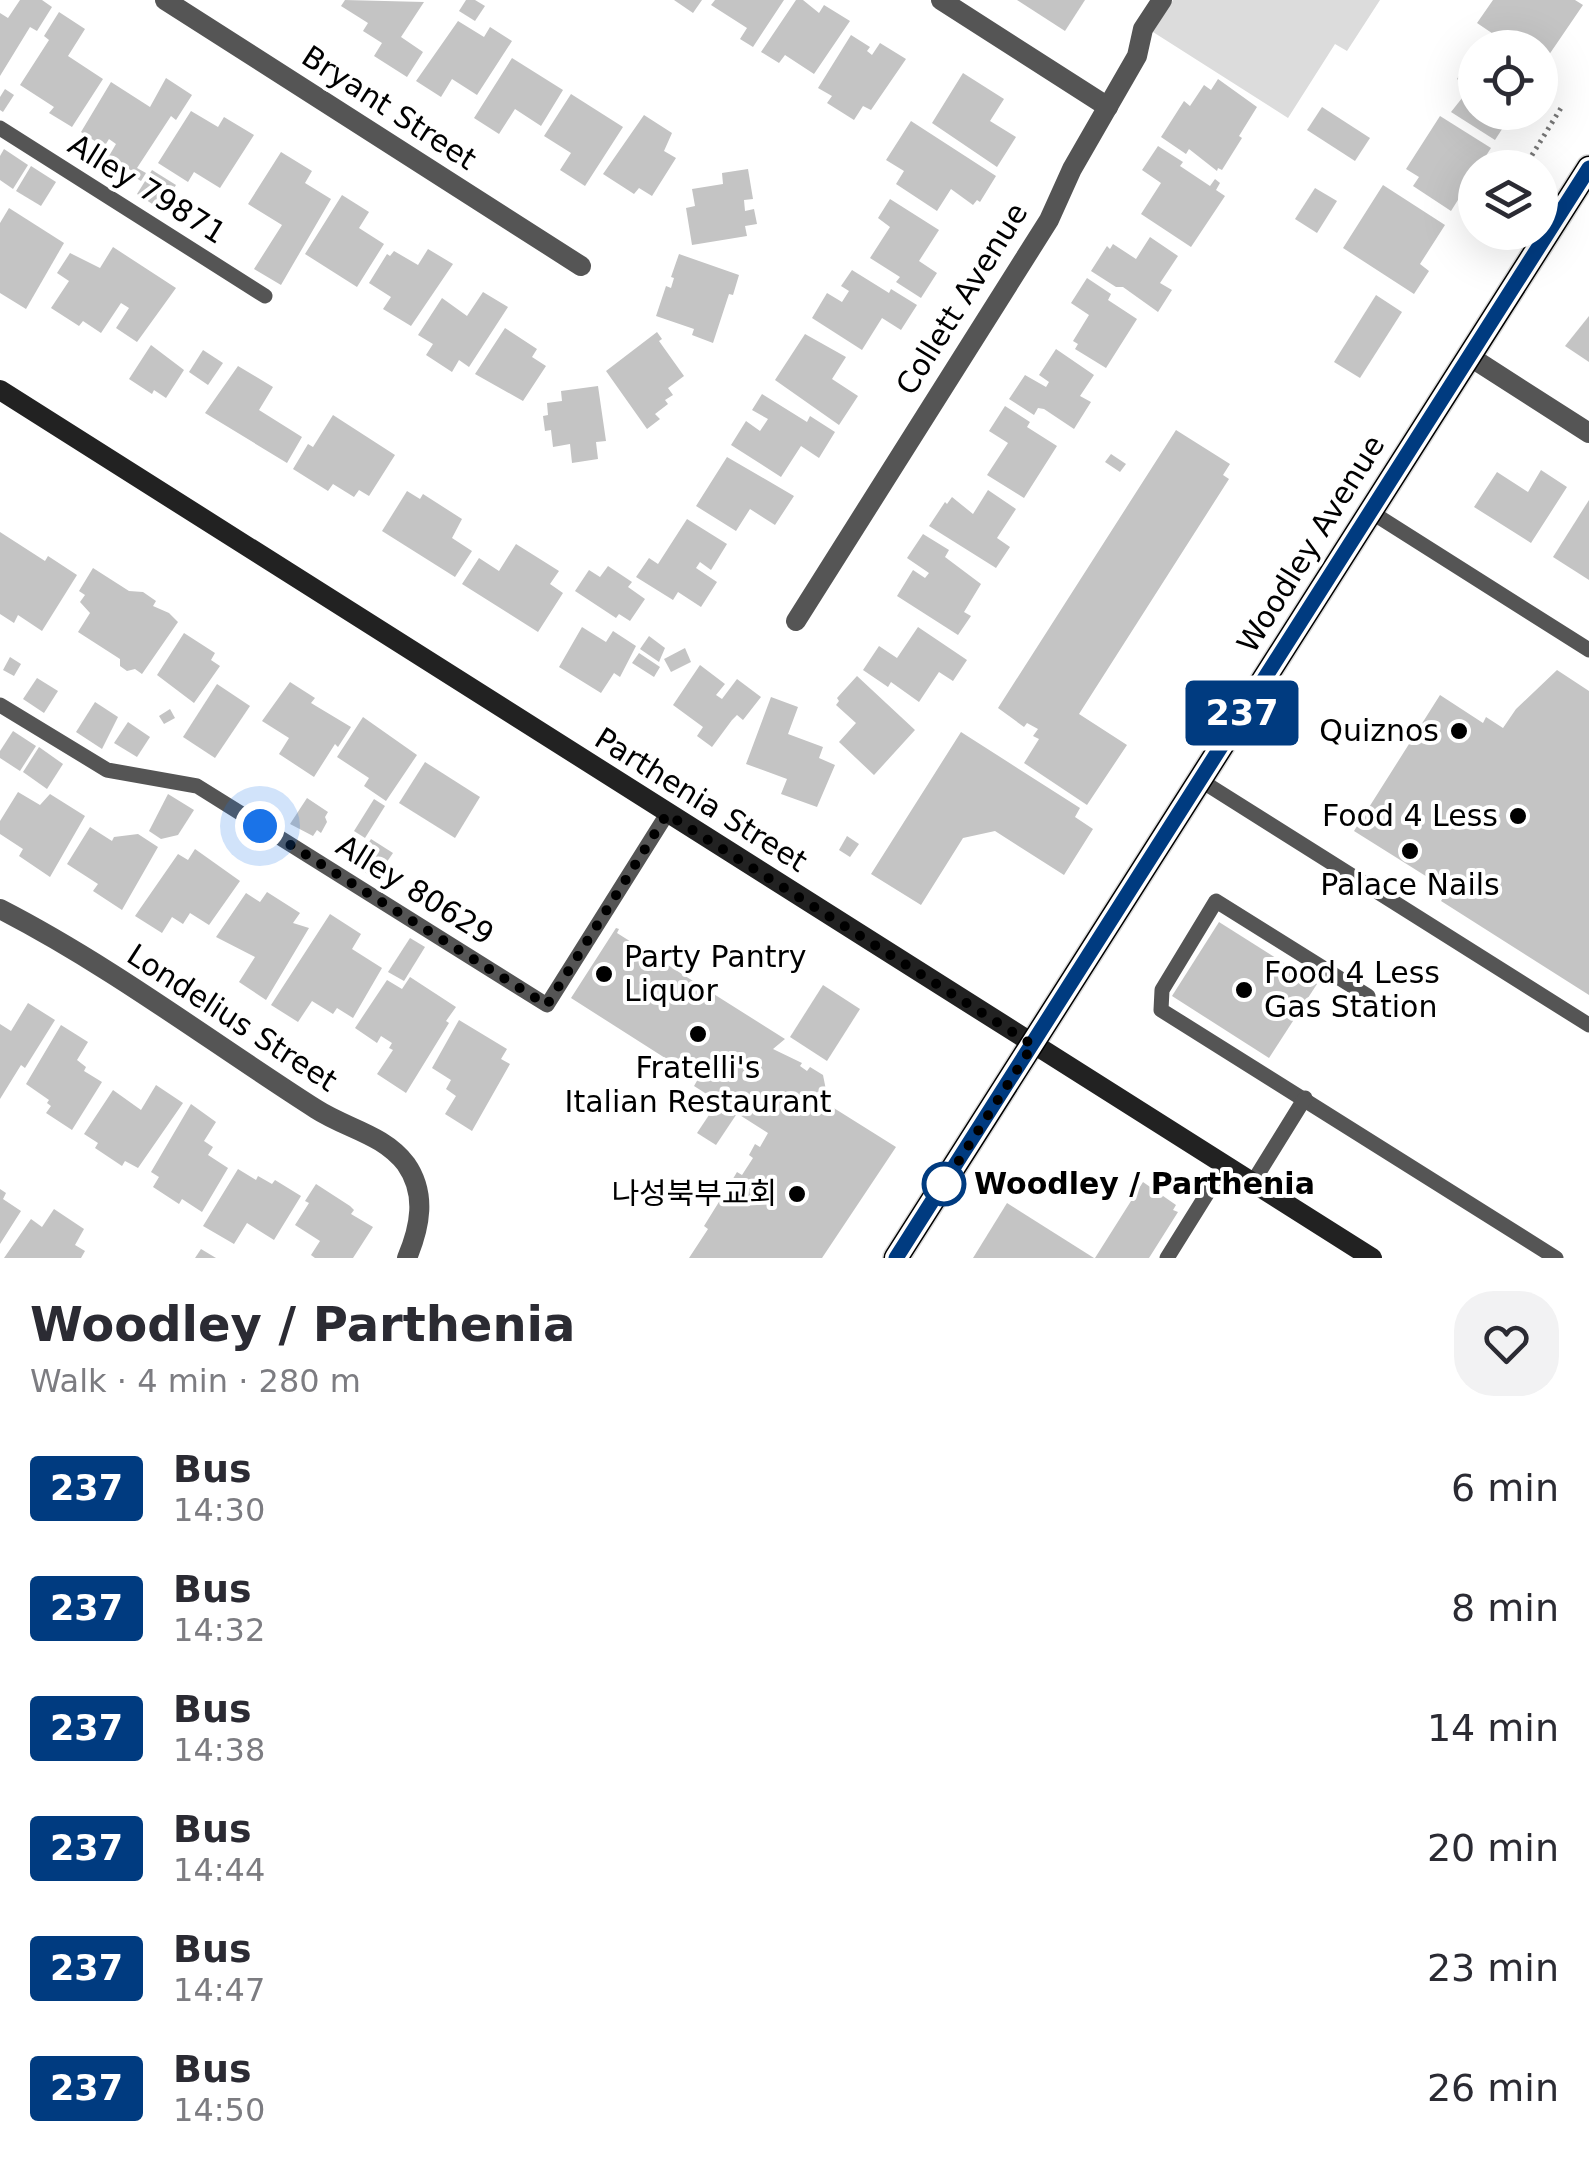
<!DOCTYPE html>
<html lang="en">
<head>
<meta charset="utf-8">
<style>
	:root { --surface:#fff; --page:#f2f2f3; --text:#2b2b33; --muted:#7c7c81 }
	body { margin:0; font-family:"DejaVu Sans","Noto Sans KR",sans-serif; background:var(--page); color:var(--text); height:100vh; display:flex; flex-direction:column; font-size:38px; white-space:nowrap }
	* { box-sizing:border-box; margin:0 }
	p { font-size:32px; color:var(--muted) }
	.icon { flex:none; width:55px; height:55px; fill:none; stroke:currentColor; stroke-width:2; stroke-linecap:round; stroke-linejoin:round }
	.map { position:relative; height:1258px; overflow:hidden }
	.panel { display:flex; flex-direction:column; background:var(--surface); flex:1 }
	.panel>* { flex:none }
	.badge { padding:0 20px; border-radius:8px; font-size:35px; line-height:65px }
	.fabs { position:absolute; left:1458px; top:30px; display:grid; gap:20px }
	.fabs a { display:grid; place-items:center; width:100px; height:100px; border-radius:50%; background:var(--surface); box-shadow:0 10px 40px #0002; font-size:50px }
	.you { position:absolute; width:50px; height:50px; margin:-25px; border:8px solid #fff; border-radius:50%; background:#1a73e8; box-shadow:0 0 0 15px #1a73e833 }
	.map>.badge { position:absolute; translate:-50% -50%; box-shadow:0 0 0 5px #fff }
	.round { display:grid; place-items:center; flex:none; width:105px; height:105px; border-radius:40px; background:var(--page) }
	.head { display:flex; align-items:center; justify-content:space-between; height:170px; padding:0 30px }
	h1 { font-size:48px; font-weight:600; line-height:75px }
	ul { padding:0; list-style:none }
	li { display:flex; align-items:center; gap:30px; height:120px; padding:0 30px }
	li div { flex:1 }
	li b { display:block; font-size:38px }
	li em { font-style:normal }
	li .badge { min-width:110px; font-weight:700; text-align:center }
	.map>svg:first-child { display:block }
</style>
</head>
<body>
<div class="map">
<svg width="1589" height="1258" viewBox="0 0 1589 1258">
	<rect width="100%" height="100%" fill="#fff"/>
	<!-- green -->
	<path fill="#dcdcdc" d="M1173,0H1380L1347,51L1335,44L1288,118L1153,32Z"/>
	<!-- building -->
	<g fill="#c4c4c4">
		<path d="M20,0H42L52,7L37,31L30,27L0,76V13L8,18Z"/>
		<path d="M345,0L424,2L401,37L423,52L407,77L374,56L382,43L363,31L368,23L341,6Z"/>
		<path d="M466,0H475L485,6L475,21L459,11Z"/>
		<path d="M674,0H702L693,13Z"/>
		<path d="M715,0H784L753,47L740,39L747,28L711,5Z"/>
		<path d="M796,0H803L819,13L824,5L850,21L814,74L785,55L779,63L761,52Z"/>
		<path d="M1017,0H1085L1065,31Z"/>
		<path d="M1493,0H1575L1583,5L1540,68V48H1514L1477,23Z"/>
		<path d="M59,12L85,29L68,56L103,79L72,127L49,113L54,107L20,85L49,40L44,36Z"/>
		<path d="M458,21L484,37L490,27L512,41L477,95L452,79L441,97L416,81Z"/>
		<path d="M851,35L870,47L867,51L872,55L880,43L906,59L871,110L863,106L854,120L827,103L832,96L818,88Z"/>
		<path d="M512,58L563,90L541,126L515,109L499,134L474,118Z"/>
		<path d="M1468,61L1475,66V112H1513L1495,140L1451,112L1470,88L1457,79Z"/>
		<path d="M963,73L1004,99L990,121L1016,137L997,167L932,123Z"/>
		<path d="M166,78L192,95L176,120L171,116L137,168L146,173L141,181L133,176L135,173L109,156L116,144L109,139L104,147L81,132L111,82L150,107Z"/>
		<path d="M1218,79L1257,107L1239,136L1242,138L1222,170L1218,168L1217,171L1189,149L1186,154L1161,137L1184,101L1190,106L1204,85L1211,90Z"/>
		<path d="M5,89L14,95L3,112L0,110V97Z"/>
		<path d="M571,94L623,127L585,186L560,170L571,153L544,136Z"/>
		<path d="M1322,107L1370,138L1355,161L1307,130Z"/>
		<path d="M191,111L218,127L224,117L254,135L220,188L194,172L188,182L158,163Z"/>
		<path d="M644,115L672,133L664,151L676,158L652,196L639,188L634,194L603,174Z"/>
		<path d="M1440,116L1491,148L1478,168H1475V173L1451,211L1413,186L1419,177L1406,169Z"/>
		<path d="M911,121L996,176L980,202L977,200L973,205L951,189L937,211L896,184L904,171L886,160Z"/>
		<path d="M1158,146L1183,162L1180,166L1210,186L1215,179L1220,183L1216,190L1225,196L1191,247L1141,214L1161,183L1142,170Z"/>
		<path d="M4,149L28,165L13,189L0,180V156Z"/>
		<path d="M281,152L312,171L305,183L331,199L281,285L254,269L282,225L248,204Z"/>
		<path d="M31,166L56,182L41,206L16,191Z"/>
		<path d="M748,169L753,199L744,200L745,211L754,209L757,224L745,226L747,236L692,245L686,208L695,206L692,189L723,184L722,173Z"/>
		<path d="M152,170L176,185L160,209L137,194Z"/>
		<path d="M1383,185L1445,225L1420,264L1429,271L1414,294L1343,248Z"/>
		<path d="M1315,188L1337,201L1317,233L1295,219Z"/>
		<path d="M342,195L369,212L359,228L384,244L357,287L305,254Z"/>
		<path d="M890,199L939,230L919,261L937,273L921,298L896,282L900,277L870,258L890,227L878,218Z"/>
		<path d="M9,208L64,243L26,309L0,293V223Z"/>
		<path d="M1150,237L1178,256L1160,283L1172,290L1158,312L1123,287H1116L1091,271L1107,246L1110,249L1113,244L1136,259Z"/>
		<path d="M113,247L176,288L137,342L116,328L129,308L121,303L101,333L83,321L79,326L51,308L69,281L57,273L70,253L100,268Z"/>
		<path d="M428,249L453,264L411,326L383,309L391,297L369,283L387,254L390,256L394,251L418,265Z"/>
		<path d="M679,254L739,275L733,295L729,294L713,343L692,335L694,329L656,316L666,286L671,288L674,278L671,277Z"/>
		<path d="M852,270L889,293L891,289L917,305L901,330L882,318L862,350L812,318L827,293L842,302L849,291L841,286Z"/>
		<path d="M1087,278L1111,294L1108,300L1137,319L1106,368L1075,349L1078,344L1073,341L1089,315L1071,303Z"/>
		<path d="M483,292L508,307L469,367L459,360L452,372L426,355L433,344L418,335L442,298L467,316Z"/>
		<path d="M1376,295L1402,312L1360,378L1334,362Z"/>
		<path d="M1589,316V362L1565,346Z"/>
		<path d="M505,328L537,349L532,357L546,366L523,401L475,374Z"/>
		<path d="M657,332L662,339L659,341L684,376L668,388L673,395L665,400L668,404L655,414L660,419L647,429L606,371Z"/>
		<path d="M805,334L846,357L832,379L858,396L839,425L775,380Z"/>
		<path d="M151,345L184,370L166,398L154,390L152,394L129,379Z"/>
		<path d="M1056,349L1094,375L1080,396L1091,402L1074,429L1044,409L1038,408L1034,415L1009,399L1025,375L1046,387L1049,382L1039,375Z"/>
		<path d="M203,350L223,363L208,385L189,372Z"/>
		<path d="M238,366L273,387L259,410L302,437L287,463L205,413Z"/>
		<path d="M598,386L606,441L596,442L598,459L572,463L570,444L553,447L551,430L545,431L543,416L548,415L547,403L562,401L561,391Z"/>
		<path d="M762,394L807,422L810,416L835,432L819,458L801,446L781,477L731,445L746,421L760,431L768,419L752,410Z"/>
		<path d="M1005,406L1030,422L1027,427L1057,446L1024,498L987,475L1008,443L989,431Z"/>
		<path d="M333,415L395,455L369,496L359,490L354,497L333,484L328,491L293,469L308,444L313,447Z"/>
		<path d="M1176,430L1230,464L1223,475L1229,479L1079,714L1127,745L1087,805L1024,763L1039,739L1033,736L1038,729L1027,723L1024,727L998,708Z"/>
		<path d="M1111,454L1126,464L1120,472L1105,462Z"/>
		<path d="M727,457L794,496L775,525L750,509L736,531L696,506Z"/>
		<path d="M1541,470L1567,487L1531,543L1474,507L1497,472L1528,492Z"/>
		<path d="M988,490L1016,509L997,538L1010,547L996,568L929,526L945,502L947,504L952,497L973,514Z"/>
		<path d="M407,491L420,499L423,494L462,519L452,538L472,551L455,577L382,531Z"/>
		<path d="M1589,500V580L1553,557Z"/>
		<path d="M687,519L727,544L711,570L700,562L696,568L717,582L701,607L678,592L673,600L636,577L649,558L658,564Z"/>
		<path d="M0,532L45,561L48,556L77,575L42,631L18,615L14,623L0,614Z"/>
		<path d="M923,534L949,550L945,557L981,584L964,612L971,616L958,635L897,596L913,570L925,578L929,573L907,558Z"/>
		<path d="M516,544L559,571L550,584L563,593L538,632L462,584L479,558L499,571Z"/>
		<path d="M608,566L632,582L628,587L645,599L630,621L619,614L616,618L575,591L589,570L600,577Z"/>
		<path d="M93,568L129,591L143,592L156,601L153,606L169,613L178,622L142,674L135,669L127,671L120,666V659L78,632L90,613L80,602L85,595L79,591Z"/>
		<path d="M582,627L606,642L613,631L636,646L620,677L614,673L601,693L559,667Z"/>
		<path d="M918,627L967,660L953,681L939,672L919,702L891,682L888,687L863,670L879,646L897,658Z"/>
		<path d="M184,633L215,653L211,660L220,666L194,703L157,675Z"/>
		<path d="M649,636L665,648L659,662L640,649Z"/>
		<path d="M685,648L691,662L671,672L664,659Z"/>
		<path d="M639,653L660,667L654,677L632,663Z"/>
		<path d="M10,657L21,664L14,676L3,670Z"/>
		<path d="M700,665L725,684L716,695L722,699L737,679L761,697L743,720L737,715L732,720L712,747L697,736L703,727L673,705Z"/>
		<path d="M1557,670L1589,691V995L1441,901L1448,890L1354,831L1440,695L1483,723L1486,717L1503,728L1516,709Z"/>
		<path d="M857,676L915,730L874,775L839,742L856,723L836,705L839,701L837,698Z"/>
		<path d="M37,678L58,691L44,713L23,699Z"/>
		<path d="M290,682L315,698L311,703L351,727L338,747L335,744L314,777L279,754L289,738L262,721Z"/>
		<path d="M217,684L250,706L215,758L183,737Z"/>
		<path d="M771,697L798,707L788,734L823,747L819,758L835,765L817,807L781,794L787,779L746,764Z"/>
		<path d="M95,702L118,717L102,749L76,732Z"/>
		<path d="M170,709L175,718L164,724L159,716Z"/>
		<path d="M363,717L417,755L386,801L364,786L369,778L337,757Z"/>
		<path d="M128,722L150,737L137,757L114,743Z"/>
		<path d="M13,731L36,746L20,771L0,758V751Z"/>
		<path d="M961,732L1080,808L1075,817L1093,829L1064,875L995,831L963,838L921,905L871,874Z"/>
		<path d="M39,747L63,764L47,789L23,772Z"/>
		<path d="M425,762L480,797L455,838L399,803Z"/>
		<path d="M18,792L40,805L50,794L85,816L50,877L19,856L23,849L0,834V821Z"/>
		<path d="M168,794L194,810L178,835L161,839L149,831Z"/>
		<path d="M307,798L328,812L325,817L327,822L321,833L317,830L313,836L290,824Z"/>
		<path d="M374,799L385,806L365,838L354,831Z"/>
		<path d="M90,827L112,841L114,837L138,834L158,847L122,910L93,891L98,884L67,864Z"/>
		<path d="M847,836L859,844L850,857L839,850Z"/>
		<path d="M371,839L393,853L375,879L354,865Z"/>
		<path d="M195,849L240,881L209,925L190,913L183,924L172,917L162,933L135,916L178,854L188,860Z"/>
		<path d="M267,892L300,913L293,923L309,928L266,1000L239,982L255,957L216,937L246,893L260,902Z"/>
		<path d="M330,914L361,934L352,949L382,968L353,1018L337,1008L333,1014L312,1001L298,1022L271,1005Z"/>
		<path d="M1219,922L1317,984L1269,1058L1172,996Z"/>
		<path d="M616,928L619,929L617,933L785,1039L773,1049L802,1063L800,1066L807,1071L810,1067L823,1075L829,1105L896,1147L822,1258H689L708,1229L704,1226L722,1197L727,1199L736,1185L731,1182L737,1172L742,1175L753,1158L749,1155L755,1144L760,1147L768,1133L694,1086L698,1079L571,998Z"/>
		<path d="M410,938L425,947L404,981L388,972Z"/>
		<path d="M410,977L456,1007L446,1021L449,1023L406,1093L377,1074L393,1050L389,1048L392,1043L381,1036L377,1043L355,1028L387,980L402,989Z"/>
		<path d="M823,985L860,1009L827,1061L790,1037Z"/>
		<path d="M28,1003L55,1020L25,1068L21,1065L0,1099V1024L11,1031Z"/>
		<path d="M459,1020L507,1049L501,1059L510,1064L472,1131L445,1114L456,1096L446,1089L451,1080L432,1068Z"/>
		<path d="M61,1025L88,1042L77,1060L86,1067L84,1071L102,1082L72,1130L46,1113L51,1106L47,1103L49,1100L26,1084Z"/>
		<path d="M156,1085L183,1103L138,1168L125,1161L122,1166L95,1148L98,1143L84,1134L113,1090L141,1110Z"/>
		<path d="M717,1103L736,1115L716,1145L697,1133Z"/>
		<path d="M191,1104L216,1122L204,1141L213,1147L208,1155L228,1168L202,1212L182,1199L179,1204L153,1187L159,1177L151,1172Z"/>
		<path d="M238,1169L256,1180L258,1176L272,1184L275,1180L301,1196L274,1240L247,1223L234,1244L203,1226Z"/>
		<path d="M1143,1182L1176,1205L1173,1210L1178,1212L1149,1258H1095Z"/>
		<path d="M316,1184L350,1206L354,1210L351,1214L373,1227L353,1258H315L311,1255L320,1241L295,1225L309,1203L305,1201Z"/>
		<path d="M0,1189L6,1193L3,1199L21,1211L0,1244Z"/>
		<path d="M1007,1203L1094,1258H973Z"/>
		<path d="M54,1209L84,1229L75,1245L85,1251L81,1258H4L31,1219L42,1227Z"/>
		<path d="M201,1249L216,1258H195Z"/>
	</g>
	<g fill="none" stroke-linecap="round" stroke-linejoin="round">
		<defs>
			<path id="primary" d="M896,1258L1589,168"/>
		</defs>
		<!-- primary casing -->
		<use href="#primary" stroke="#dbdbdb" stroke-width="28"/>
		<!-- path -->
		<g stroke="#777" stroke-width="5" stroke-dasharray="2.5 5" stroke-linecap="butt">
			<path d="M1524,168L1561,108"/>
			<path d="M1482,236L1484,232"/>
		</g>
		<!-- lane -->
		<g stroke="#555" stroke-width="15">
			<path d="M0,128L265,296"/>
			<path d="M1371,512L1589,650"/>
			<path d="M0,705L107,770L197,786L547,1005L667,814"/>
			<path d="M1200,780L1589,1025"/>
			<path d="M1368,996L1216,901L1162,990L1161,1010L1556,1258"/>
			<path d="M1253,1182L1305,1098"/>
			<path d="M1167,1258L1225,1165"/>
		</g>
		<!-- street -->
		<g stroke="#555" stroke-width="20">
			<path d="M165,0L581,266"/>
			<path d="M941,0L1108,107"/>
			<path d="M1469,356L1589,433"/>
			<path d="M796,621L1049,220L1072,169L1137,56L1143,29L1162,0"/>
			<path d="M0,909C111,966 211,1042 316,1109C347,1129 383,1134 406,1164C427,1194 420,1227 407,1258"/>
		</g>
		<!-- secondary -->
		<path stroke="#222" stroke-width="20" d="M0,390L1372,1258"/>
		<!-- primary -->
		<use href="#primary" stroke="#000" stroke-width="25"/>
	</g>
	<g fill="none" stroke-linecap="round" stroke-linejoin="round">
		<defs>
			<path id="line" d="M896,1258L1589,168"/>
		</defs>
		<!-- line casing -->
		<use href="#line" stroke="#fff" stroke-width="22"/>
		<!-- line -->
		<use href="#line" stroke="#003b80" stroke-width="15"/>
		<!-- walk -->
		<path stroke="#000" stroke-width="10" stroke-dasharray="0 18" d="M260,826L547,1005L667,814L1033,1045L944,1184"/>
	</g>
	<!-- markers -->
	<g fill="#000" stroke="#fff" stroke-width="4">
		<circle cx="1459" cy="731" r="10"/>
		<circle cx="1518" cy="816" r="10"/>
		<circle cx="1410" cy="851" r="10"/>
		<circle cx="604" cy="974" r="10"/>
		<circle cx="1244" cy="990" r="10"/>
		<circle cx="698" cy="1034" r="10"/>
		<circle cx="797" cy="1194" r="10"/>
	</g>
	<circle fill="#fff" stroke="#003b80" stroke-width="5" cx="944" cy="1184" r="20"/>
	<g text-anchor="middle" stroke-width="8" stroke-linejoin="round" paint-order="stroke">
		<!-- street labels -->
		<g font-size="30" fill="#000" stroke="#fff">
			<text transform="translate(389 108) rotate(33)" y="10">Bryant Street</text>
			<text transform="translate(147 189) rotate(32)" y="10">Alley 79871</text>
			<text transform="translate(962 299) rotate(-58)" y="10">Collett Avenue</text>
			<text transform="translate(1311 544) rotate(-58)" y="10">Woodley Avenue</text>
			<text transform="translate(701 800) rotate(32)" y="10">Parthenia Street</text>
			<text transform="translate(415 890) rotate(32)" y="10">Alley 80629</text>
			<text transform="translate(232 1018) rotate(33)" y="10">Londelius Street</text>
		</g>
		<!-- poi labels -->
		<g font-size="30" fill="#000" stroke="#fff" text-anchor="end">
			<text x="1439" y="741">Quiznos</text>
			<text x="1498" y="826">Food 4 Less</text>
			<text x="1410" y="895" text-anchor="middle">Palace Nails</text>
			<text x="624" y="967" text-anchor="start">Party Pantry<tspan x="624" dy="34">Liquor</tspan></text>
			<text x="1264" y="983" text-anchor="start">Food 4 Less<tspan x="1264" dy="34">Gas Station</tspan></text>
			<text x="698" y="1078" text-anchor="middle">Fratelli's<tspan x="698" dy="34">Italian Restaurant</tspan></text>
			<text x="777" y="1204">나성북부교회</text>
		</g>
		<!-- stop labels -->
		<g font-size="30" font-weight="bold" fill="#000" stroke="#fff" text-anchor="start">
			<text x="974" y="1194">Woodley / Parthenia</text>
		</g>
	</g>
</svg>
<div class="fabs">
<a><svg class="icon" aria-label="locate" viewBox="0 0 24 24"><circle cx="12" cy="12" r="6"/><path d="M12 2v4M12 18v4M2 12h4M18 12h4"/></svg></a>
<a><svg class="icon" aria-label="layers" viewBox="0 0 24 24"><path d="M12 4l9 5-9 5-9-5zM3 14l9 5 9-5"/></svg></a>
</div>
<div class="you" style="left:260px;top:826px"></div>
<b class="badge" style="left:1242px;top:713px;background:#003b80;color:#fff">237</b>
</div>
<section class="panel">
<div class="head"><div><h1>Woodley / Parthenia</h1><p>Walk · 4 min · 280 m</p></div><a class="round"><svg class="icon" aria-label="heart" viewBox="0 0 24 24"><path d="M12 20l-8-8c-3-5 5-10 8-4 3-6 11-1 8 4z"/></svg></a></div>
<ul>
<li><span class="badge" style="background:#003b80;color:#fff">237</span><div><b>Bus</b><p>14:30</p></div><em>6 min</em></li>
<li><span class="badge" style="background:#003b80;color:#fff">237</span><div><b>Bus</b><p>14:32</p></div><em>8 min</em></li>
<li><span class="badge" style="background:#003b80;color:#fff">237</span><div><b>Bus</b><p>14:38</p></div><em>14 min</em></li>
<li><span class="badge" style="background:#003b80;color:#fff">237</span><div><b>Bus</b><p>14:44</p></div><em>20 min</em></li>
<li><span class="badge" style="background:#003b80;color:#fff">237</span><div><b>Bus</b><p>14:47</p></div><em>23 min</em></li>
<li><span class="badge" style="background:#003b80;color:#fff">237</span><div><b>Bus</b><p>14:50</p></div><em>26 min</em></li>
</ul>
</section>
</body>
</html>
